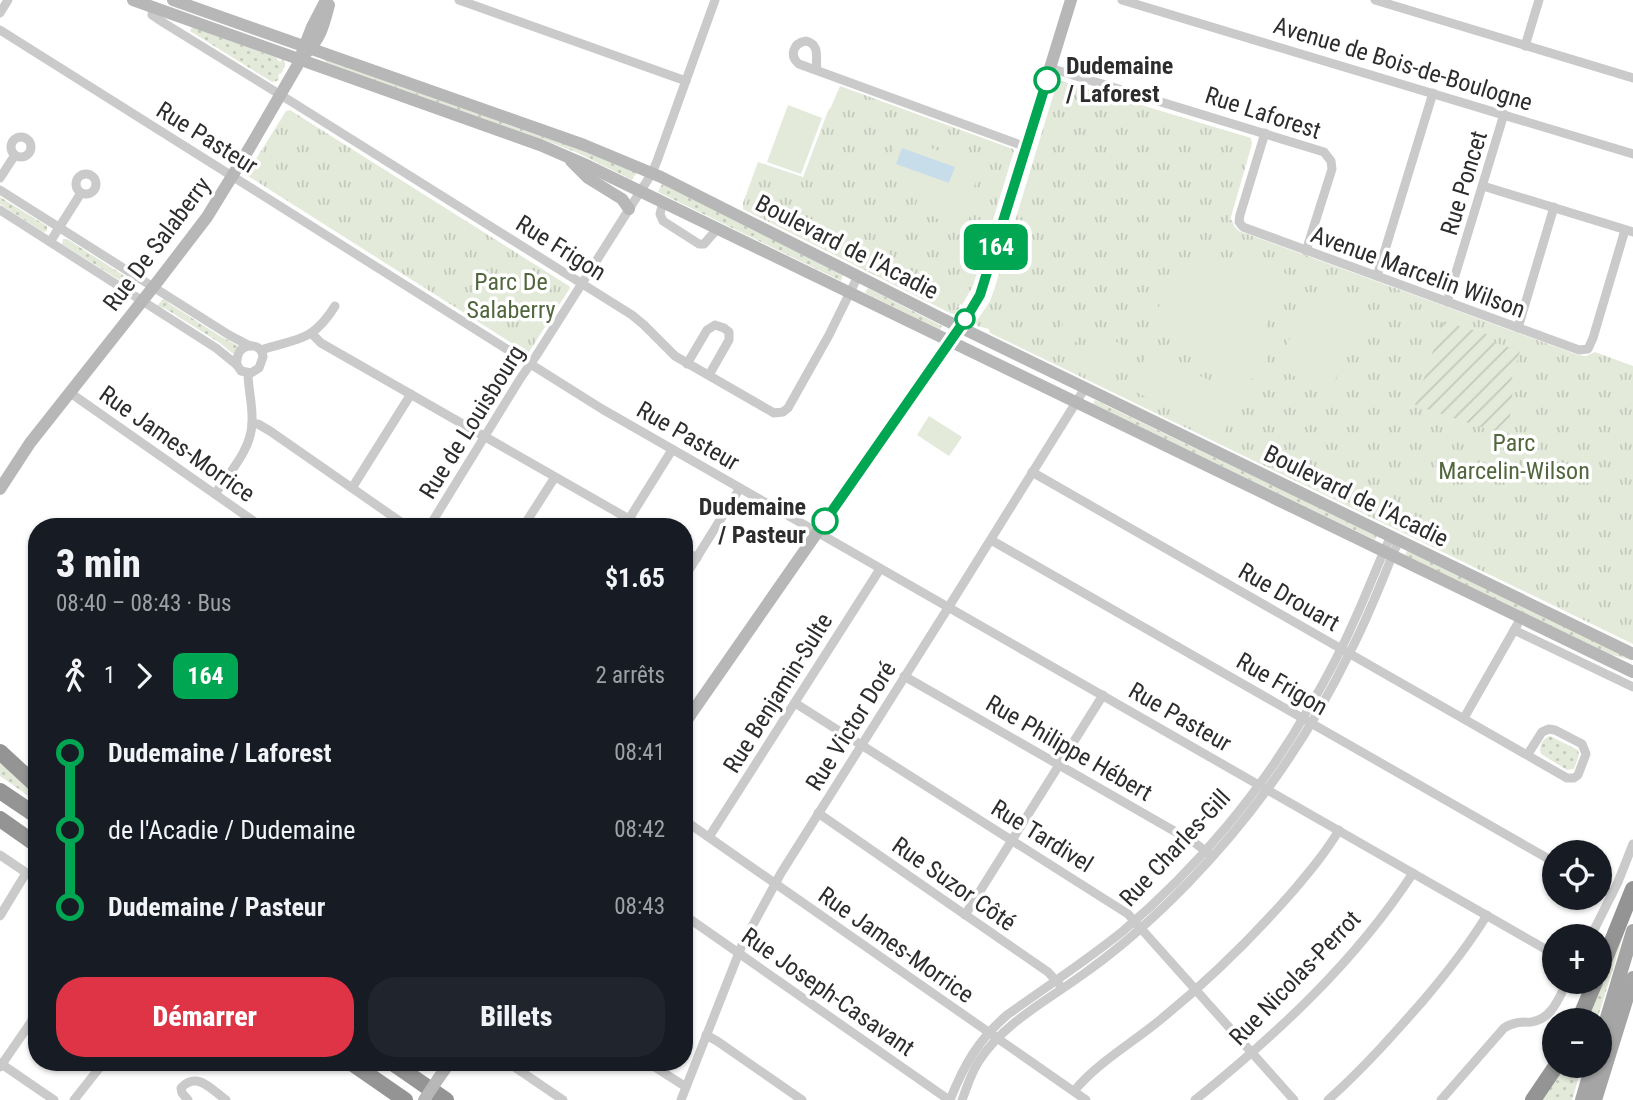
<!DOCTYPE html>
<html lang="fr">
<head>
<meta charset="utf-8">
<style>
	:root { --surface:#171b24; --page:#20242c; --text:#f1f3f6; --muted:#9ea1a6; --accent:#de3445 }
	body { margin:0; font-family:"Roboto Condensed",sans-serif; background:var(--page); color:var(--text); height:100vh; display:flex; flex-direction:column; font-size:26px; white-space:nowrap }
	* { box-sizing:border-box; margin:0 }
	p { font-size:23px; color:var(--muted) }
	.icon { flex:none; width:38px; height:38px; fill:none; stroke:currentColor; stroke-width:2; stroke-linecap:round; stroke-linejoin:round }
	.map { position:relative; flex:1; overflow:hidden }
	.side { position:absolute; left:28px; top:518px; width:665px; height:553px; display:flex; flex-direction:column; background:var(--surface); border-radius:28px; box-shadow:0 2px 5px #0004 }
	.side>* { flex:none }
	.badge { padding:0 14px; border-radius:10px; font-size:24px; line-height:46px }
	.buttons { position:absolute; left:1542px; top:840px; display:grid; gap:14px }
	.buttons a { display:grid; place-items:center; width:70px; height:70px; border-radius:50%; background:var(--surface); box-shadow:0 2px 5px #0004; font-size:35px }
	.map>.badge { position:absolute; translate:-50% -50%; box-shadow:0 0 0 4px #fff }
	.legs { display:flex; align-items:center; gap:10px; height:77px; padding:0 28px; font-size:23px }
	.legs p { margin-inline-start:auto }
	.head { display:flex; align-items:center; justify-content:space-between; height:119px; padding:0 28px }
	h1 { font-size:38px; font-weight:800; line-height:52px }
	.cta { display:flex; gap:14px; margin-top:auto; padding:14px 28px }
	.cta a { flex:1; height:80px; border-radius:28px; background:var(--accent); color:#fff; font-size:28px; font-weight:800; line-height:80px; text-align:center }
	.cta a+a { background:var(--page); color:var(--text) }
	ul { padding:0 28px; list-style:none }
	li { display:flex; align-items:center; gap:24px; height:77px; font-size:26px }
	li i { display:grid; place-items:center; width:10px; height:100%; margin:0 9px; background:currentColor }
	li i::after { content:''; width:18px; height:18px; margin:-9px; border:5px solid; border-radius:50%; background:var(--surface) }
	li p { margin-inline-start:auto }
	li:first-child i { background:linear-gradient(#0000 50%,currentColor 0) }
	li:last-child i { background:linear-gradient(currentColor 50%,#0000 0) }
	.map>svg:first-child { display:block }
</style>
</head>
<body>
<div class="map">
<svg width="1633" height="1100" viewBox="0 0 1633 1100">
	<defs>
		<pattern id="grass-dots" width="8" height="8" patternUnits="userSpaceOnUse" patternTransform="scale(1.75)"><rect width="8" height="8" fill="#e3eada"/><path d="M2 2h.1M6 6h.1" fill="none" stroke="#c3c9bb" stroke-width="1.8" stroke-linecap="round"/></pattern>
		<pattern id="park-tufts" width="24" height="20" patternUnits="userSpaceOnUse" patternTransform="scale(1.75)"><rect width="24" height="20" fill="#e3eada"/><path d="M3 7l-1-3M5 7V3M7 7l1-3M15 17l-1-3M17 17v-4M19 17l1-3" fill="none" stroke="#c3c9bb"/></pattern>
		<pattern id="garden-furrows" width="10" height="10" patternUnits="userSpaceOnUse" patternTransform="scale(1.75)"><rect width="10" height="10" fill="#e3eada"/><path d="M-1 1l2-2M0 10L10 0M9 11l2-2" fill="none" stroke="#c3c9bb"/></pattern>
	</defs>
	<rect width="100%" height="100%" fill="#fff"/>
	<!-- grass -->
	<g fill="url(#grass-dots)">
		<path d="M192,27L277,58V60L281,62L282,59L285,62V66L281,74L280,73L278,76L279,78L277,81L272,82L190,31Z"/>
		<path d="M326,60L583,151L637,173L635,176L633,175L634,177L632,180L578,153L544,140L325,62Z"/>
		<path d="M662,184L843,275L841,281L658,192Z"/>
		<path d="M0,197L47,226V231L43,232L0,204Z"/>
		<path d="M63,239H67L134,282L136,284L135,287L132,288L62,244Z"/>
		<path d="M868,288L942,326L940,330L865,293Z"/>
		<path d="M164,298L170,304L220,336L237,345L239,346L235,353L233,354L220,343L166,309L157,306Z"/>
		<path d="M1095,400L1377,536L1375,540L1093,404Z"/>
		<path d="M1407,550L1631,659V660L1609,654L1405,555Z"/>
		<path d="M1550,736L1578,750L1579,755L1574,769L1567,770L1541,754C1538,747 1543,738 1550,736Z"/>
		<path d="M0,761L37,794V802L0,776Z"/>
		<path d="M1633,904L1597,1020H1581Z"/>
		<path d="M1559,1066H1582L1572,1100H1537Z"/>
	</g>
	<!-- park -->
	<g fill="url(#park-tufts)">
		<path d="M1058,80L1251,138L1252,144L1231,217L1230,220H1232L1234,226L1239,231L1578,355L1586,356L1595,352L1633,366V644L990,333L989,329L977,326L976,322L990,301L994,290L1056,86L1060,87L1061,83L1057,81Z"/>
		<path d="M840,86L1013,149L1014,151L973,286L962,305L960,304L958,307L960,308L954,314L950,313L743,209V203L758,162L803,177L828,111L831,107Z"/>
		<path d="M290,110L569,286L570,288L529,352L524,351L248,176V172L286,111Z"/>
	</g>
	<!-- garden -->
	<path fill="url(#garden-furrows)" d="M1443,321L1493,336L1492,342L1520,351L1509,388L1513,389L1508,436L1415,405Z"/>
	<!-- pitch -->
	<g fill="#e3eada">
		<path d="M788,105L822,118L801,174L767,162Z"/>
		<path d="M899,136L971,163L974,157L984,160L967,206L970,213L967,221L959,225L951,222L948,214L938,219L932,216L929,213L920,212L916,204L923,184L886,170Z"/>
		<path d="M1239,258L1258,262L1287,274L1260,342L1272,347L1260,376L1238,384L1210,372L1215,361L1148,329C1168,285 1186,257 1239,258Z"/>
		<path d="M1312,292L1365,318L1329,393L1276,367Z"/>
		<path d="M1062,319L1072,320L1074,323H1079V328L1084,331L1078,335V340L1074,343L1075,347L1070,350V354H1057L1055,356L1052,349L1055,345L1053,338L1056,335V330L1063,325Z"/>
		<path d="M1102,334L1128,348L1115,376L1088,363L1094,351L1105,355L1107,352L1096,347Z"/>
		<path d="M1148,351L1242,396L1223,434L1130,389Z"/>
		<path d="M929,416L962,437L949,456L917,435Z"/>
	</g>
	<!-- water -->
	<path fill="#c7dde9" d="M902,148L955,167L949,183L896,164Z"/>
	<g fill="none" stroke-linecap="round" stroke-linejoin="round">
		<!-- street -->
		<g stroke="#cacaca" stroke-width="9">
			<path d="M459,0L686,81"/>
			<path d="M1122,0L1633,154"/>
			<path d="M1375,0L1633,78"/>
			<path d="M153,7L152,15L164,23L292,102L632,315L644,325L675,356L774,413L783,412L788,408L829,335L858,276"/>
			<path d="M0,13L8,0"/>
			<path d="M0,30L602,409L1554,954"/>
			<path d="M1525,46L1539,0"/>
			<path d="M1050,68L1324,152L1331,161L1332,169L1306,251"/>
			<path d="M817,70C815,58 821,45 806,41C793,43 789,56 799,64L1026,147"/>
			<path d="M1265,133L1240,215L1239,222L1243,227L1579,350L1588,349L1593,338L1625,230"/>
			<circle cx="21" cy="147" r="10"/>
			<circle cx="86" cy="184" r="10"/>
			<path d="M0,178L15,155"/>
			<path d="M1483,186L1633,232"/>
			<path d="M0,190L229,335L250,346"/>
			<path d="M663,202L660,214L663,221L699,244H704L718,228"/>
			<path d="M0,210L216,348L237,365"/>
			<path d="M50,242L81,193"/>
			<path d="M1377,276L1433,93"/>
			<path d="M1447,302L1504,114"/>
			<path d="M1518,328L1554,207"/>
			<path d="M311,333L321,343L643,527"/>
			<path d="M248,346C256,345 262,348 263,357L259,368L251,373L241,371L237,365C236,357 239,348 248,346Z"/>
			<path d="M261,350C297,338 312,343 335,306"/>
			<path d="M687,364L707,330L715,325L724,328L729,332V340L709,375"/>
			<path d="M69,392L262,527"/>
			<path d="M252,424H258L270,431L408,527"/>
			<path d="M1032,472L1567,778H1574L1578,775L1586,754L1582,744L1555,730L1549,729L1542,732L1528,754"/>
			<path d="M352,488L411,394"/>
			<path d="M215,494C229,473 252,449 252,422C253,405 248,389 248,373"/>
			<path d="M429,527L520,379L536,356L652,173L657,161L715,0"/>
			<path d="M523,527L555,477"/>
			<path d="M624,527L672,450"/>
			<path d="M991,540L1554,862"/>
			<path d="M684,551L697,558"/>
			<path d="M684,578L740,488"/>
			<path d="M1514,630L1633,687"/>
			<path d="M904,676L1195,843L1208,853"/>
			<path d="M795,703L1128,914L1294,1100"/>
			<path d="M1464,718L1521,618"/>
			<path d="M818,813L1048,972L1059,984"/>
			<path d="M684,820L1086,1100"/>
			<path d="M709,837L880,569"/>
			<path d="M0,855L37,880"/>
			<path d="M1600,888L1612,894"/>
			<path d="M684,915L949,1100"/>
			<path d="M965,915L1103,695"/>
			<path d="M0,916L26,873"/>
			<path d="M1591,936L1618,882L1633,844"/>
			<path d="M706,1035L717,1041L802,1100"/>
			<path d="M507,1062L563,1100"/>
			<path d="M647,1062L686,1087"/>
			<path d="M0,1063L54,1100"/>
			<path d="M0,1067L31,1022L37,1006"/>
			<path d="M1074,1091C1098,1062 1131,1044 1160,1020C1208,981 1253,937 1294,890C1310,871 1326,852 1339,830"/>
			<path d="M74,1100L104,1062"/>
			<path d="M188,1100L182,1093L181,1088C197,1071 211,1089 226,1100"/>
			<path d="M681,1100L742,945L781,873L948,608L1085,388"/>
			<path d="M950,1100C964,1065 978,1040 1007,1015C1046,987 1086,961 1123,931C1196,869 1262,791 1309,708C1326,679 1342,649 1355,619C1368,591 1378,563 1391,536"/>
			<path d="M962,1100C967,1087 971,1073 979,1061C1005,1021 1052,998 1089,970C1125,944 1158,914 1189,882C1254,815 1309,736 1350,652C1369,616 1383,577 1399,540"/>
			<path d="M1195,1100C1277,1034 1355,962 1413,873"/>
			<path d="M1328,1100C1362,1070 1392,1036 1422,1002C1445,975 1468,946 1487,915"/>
			<path d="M1441,1100L1504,1028C1513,1022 1521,1022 1531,1022C1551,1020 1559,998 1567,982"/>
		</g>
		<!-- secondary -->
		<g stroke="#b7b7b7" stroke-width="12">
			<path d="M133,0L540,145L584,164L1633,672"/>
			<path d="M173,0L584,145L661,177L939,317L1633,654"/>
			<path d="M305,54C321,38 323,27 329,5"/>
			<path d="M571,161L588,178L622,199L629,209"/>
			<path d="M0,489L30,443L158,281L207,217L250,147L297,66L312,27L326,0"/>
			<path d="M684,724L965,320L980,295L1071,0"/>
			<path d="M438,1079L450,1062"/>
		</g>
		<!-- primary -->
		<g stroke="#a5a5a5" stroke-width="14">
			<path d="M1600,1041L1633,931"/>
			<path d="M1582,1100L1592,1066"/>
			<path d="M1595,1100L1633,978"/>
		</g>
		<!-- highway -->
		<g stroke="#949494" stroke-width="16">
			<path d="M0,752L37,786"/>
			<path d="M0,791L37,816"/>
			<path d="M0,819L37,845"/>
			<path d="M1600,971L1633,889"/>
			<path d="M1579,1020L1595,982"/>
			<path d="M350,1062L405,1100"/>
			<path d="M391,1062L446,1100"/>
			<path d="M1533,1100L1556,1066"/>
		</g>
		<!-- secondary-bridge -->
		<path stroke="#b7b7b7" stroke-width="12" d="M424,1100L438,1079"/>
	</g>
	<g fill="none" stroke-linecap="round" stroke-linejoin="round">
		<defs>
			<path id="line-1" d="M825,521L965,320L980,295L1047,80"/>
		</defs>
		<!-- line-1 casing -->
		<use href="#line-1" stroke="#fff" stroke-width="16"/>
		<!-- line-1 -->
		<use href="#line-1" stroke="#00a651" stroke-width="10"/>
	</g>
	<!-- markers -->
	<g fill="#fff" stroke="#00a651" stroke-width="3.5">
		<circle cx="1047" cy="80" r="12"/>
		<circle cx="965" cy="319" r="9"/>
		<circle cx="825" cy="521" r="12"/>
	</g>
	<g text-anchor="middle" stroke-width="7" stroke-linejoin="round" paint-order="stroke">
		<!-- street labels -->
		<g font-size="24" fill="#2d2d2d" stroke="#fff">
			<text transform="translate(1403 64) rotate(17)" y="8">Avenue de Bois-de-Boulogne</text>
			<text transform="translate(1263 113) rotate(18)" y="8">Rue Laforest</text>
			<text transform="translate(207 138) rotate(32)" y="8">Rue Pasteur</text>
			<text transform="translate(1464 183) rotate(-73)" y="8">Rue Poncet</text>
			<text transform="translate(157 244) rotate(-53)" y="8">Rue De Salaberry</text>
			<text transform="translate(847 247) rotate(27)" y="8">Boulevard de l'Acadie</text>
			<text transform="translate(561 248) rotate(32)" y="8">Rue Frigon</text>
			<text transform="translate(1418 272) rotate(20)" y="8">Avenue Marcelin Wilson</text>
			<text transform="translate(472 422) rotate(-58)" y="8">Rue de Louisbourg</text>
			<text transform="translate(688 436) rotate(30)" y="8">Rue Pasteur</text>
			<text transform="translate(177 444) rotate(35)" y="8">Rue James-Morrice</text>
			<text transform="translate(1356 496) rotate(26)" y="8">Boulevard de l'Acadie</text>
			<text transform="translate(1289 597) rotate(30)" y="8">Rue Drouart</text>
			<text transform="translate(1282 684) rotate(30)" y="8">Rue Frigon</text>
			<text transform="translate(778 693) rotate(-58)" y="8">Rue Benjamin-Sulte</text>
			<text transform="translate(1180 717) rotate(30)" y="8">Rue Pasteur</text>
			<text transform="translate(851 726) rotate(-58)" y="8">Rue Victor Doré</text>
			<text transform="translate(1069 748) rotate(30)" y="8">Rue Philippe Hébert</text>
			<text transform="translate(1042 836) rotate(32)" y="8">Rue Tardivel</text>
			<text transform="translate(1175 848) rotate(-47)" y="8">Rue Charles-Gill</text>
			<text transform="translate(954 884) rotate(35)" y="8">Rue Suzor Côté</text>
			<text transform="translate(896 945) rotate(35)" y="8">Rue James-Morrice</text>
			<text transform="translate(1295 978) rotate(-46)" y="8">Rue Nicolas-Perrot</text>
			<text transform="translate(828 992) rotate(35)" y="8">Rue Joseph-Casavant</text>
		</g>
		<!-- stop labels -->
		<g font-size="24" font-weight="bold" fill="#2d2d2d" stroke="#fff" text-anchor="start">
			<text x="1066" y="74">Dudemaine<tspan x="1066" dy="28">/ Laforest</tspan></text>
			<text x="806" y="515" text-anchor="end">Dudemaine<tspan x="806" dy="28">/ Pasteur</tspan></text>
		</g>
		<!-- park labels -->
		<g font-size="24" fill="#51663c" stroke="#fff">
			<text x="511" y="290">Parc De<tspan x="511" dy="28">Salaberry</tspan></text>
			<text x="1514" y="451">Parc<tspan x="1514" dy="28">Marcelin-Wilson</tspan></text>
		</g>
	</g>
</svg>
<div class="buttons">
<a><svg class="icon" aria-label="locate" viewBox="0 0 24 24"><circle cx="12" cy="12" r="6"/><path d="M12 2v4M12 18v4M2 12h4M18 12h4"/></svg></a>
<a>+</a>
<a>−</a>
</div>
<b class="badge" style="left:996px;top:247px;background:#00a651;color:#fff">164</b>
<section class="side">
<div class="head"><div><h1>3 min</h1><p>08:40 – 08:43 · Bus</p></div><b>$1.65</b></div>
<div class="legs"><svg class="icon" aria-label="walk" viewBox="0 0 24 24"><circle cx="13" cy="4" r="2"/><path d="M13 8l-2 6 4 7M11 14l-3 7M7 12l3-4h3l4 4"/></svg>1<svg class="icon" aria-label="forward" viewBox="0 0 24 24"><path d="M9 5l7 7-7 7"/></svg><b class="badge" style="background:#00a651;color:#fff">164</b><p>2 arrêts</p></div>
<ul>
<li><i style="color:#00a651"></i><b>Dudemaine / Laforest</b><p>08:41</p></li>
<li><i style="color:#00a651"></i><span>de l'Acadie / Dudemaine</span><p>08:42</p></li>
<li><i style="color:#00a651"></i><b>Dudemaine / Pasteur</b><p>08:43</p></li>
</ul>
<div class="cta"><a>Démarrer</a><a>Billets</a></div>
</section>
</div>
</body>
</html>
